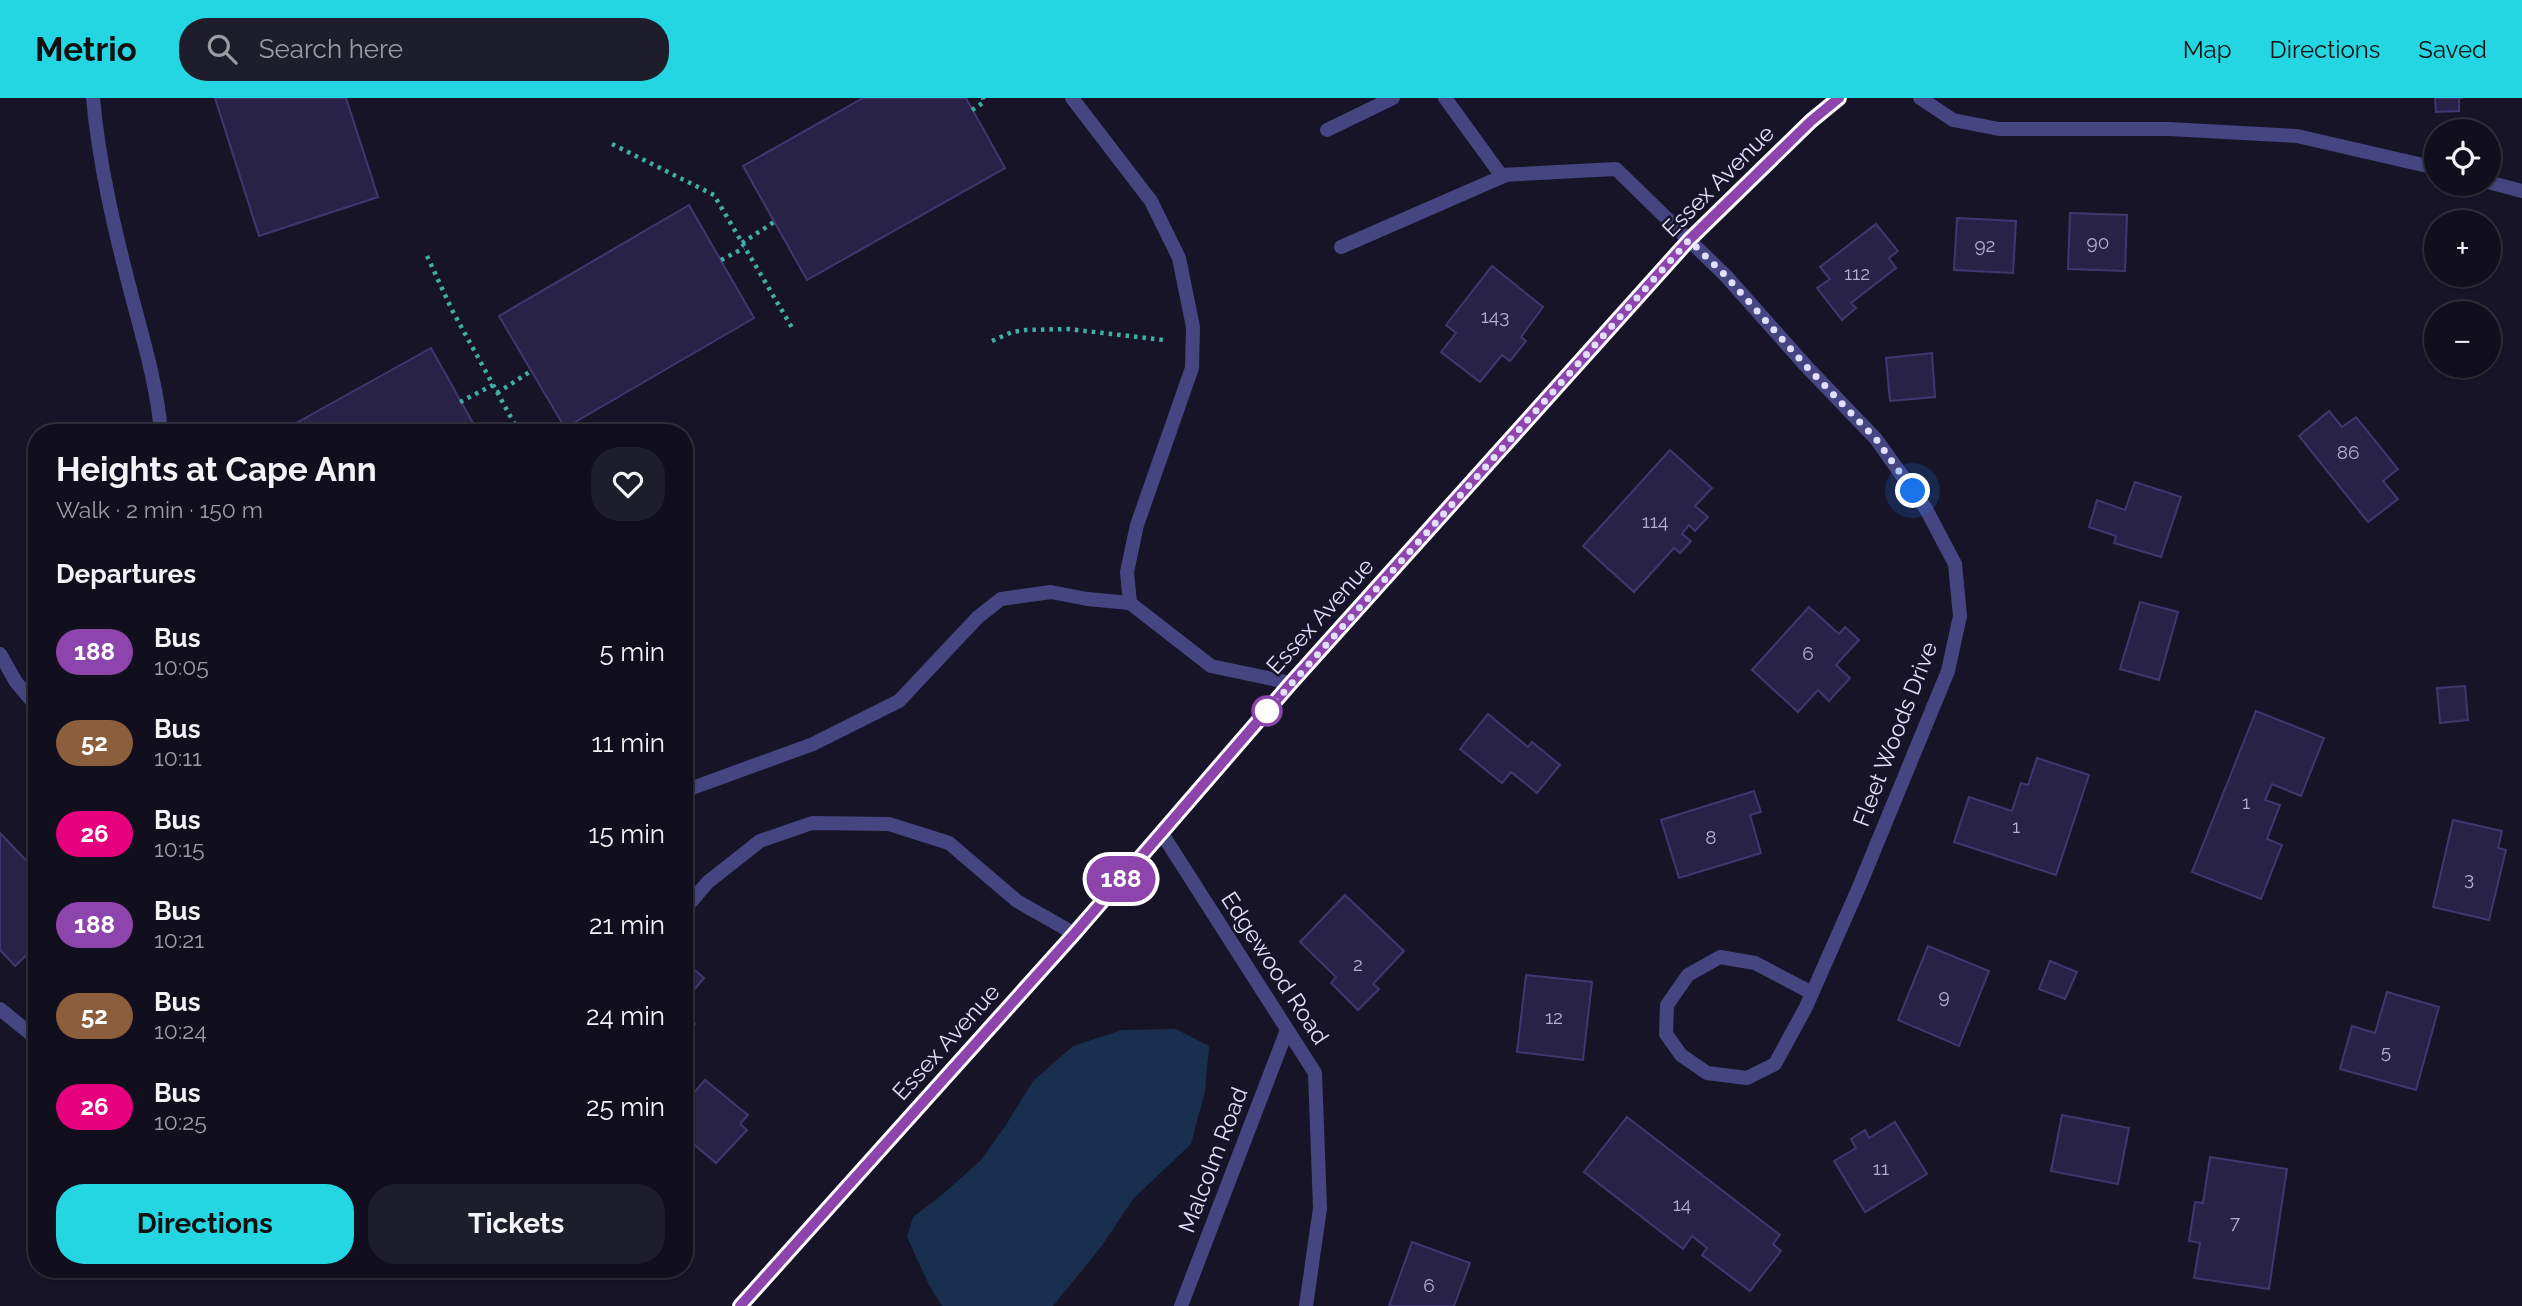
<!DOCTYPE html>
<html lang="en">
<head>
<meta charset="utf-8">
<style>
	:root { --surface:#110f1e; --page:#1e1d2b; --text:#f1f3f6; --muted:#9c9ca4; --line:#302f3c; --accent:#24d6e2 }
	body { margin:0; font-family:Raleway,sans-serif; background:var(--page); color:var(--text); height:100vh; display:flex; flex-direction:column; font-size:26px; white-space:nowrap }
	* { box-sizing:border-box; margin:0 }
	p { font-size:23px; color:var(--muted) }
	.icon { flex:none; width:38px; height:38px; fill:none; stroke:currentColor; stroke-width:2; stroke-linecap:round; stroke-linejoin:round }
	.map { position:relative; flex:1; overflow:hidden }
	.side { position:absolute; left:28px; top:326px; width:665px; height:854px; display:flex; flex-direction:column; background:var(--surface); border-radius:28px; box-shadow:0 2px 5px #0004,0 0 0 2px var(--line) }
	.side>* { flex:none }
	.badge { padding:0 14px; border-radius:23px; font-size:24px; line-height:46px }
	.controls { position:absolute; left:2424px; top:21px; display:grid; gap:14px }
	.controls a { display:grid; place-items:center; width:77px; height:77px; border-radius:50%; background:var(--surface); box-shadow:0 2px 5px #0004,0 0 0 2px var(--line); font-size:35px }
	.you { position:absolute; width:35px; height:35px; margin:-18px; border:5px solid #fff; border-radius:50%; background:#1a73e8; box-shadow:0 0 0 10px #1a73e833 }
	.map>.badge { position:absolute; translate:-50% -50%; box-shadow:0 0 0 4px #fff }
	h2 { padding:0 28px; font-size:26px; line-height:63px }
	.round { display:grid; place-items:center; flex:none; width:74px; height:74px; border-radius:28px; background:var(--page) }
	.head { display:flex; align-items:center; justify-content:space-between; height:119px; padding:0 28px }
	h1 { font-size:33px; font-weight:700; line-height:52px }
	.cta { display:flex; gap:14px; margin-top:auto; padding:14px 28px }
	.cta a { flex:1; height:80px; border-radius:28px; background:var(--accent); color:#111; font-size:28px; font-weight:700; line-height:80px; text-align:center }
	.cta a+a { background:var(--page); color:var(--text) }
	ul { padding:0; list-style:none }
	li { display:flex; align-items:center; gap:21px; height:91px; padding:0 28px }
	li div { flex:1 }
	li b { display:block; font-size:26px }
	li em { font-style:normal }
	li .badge { min-width:77px; font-weight:700; text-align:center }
	header { display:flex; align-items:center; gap:42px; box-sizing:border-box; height:98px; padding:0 35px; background:var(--accent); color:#111 }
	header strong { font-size:33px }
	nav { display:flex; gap:38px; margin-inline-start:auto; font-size:24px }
	.search { width:490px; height:63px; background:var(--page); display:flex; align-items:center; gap:18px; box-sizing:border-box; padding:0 24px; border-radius:28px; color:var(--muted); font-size:26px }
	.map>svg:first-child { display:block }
</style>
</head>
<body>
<header>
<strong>Metrio</strong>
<div class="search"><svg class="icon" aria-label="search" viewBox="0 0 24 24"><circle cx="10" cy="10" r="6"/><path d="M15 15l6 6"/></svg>Search here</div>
<nav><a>Map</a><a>Directions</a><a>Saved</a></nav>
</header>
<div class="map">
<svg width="2522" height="1208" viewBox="0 0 2522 1208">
	<rect width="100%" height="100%" fill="#171428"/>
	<!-- water -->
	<path fill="#182f4d" d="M1176,931L1209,948L1205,993L1191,1046L1133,1101L1101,1149L1053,1208H942L929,1187L907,1139L913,1119L943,1096L981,1062L1006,1027L1033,983L1073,948L1122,932Z"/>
	<!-- building -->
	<g fill="#282247" stroke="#41376f" stroke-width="2">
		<path d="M215,0H346L378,99L259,138Z"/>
		<path d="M863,0H966L1005,70L807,182L743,68Z"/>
		<path d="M2435,0H2463H2459V13L2436,14Z"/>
		<path d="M689,107L754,220L565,330L499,218Z"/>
		<path d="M2070,115L2127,117L2125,173L2068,171Z"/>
		<path d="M1957,120L2016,123L2013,175L1954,172Z"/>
		<path d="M1876,126L1898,153L1889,160L1896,170L1851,205L1856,210L1842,222L1817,190L1830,181L1820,169Z"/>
		<path d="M1492,168L1543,209L1521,239L1526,243L1510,263L1502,257L1480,284L1441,254L1456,235L1446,227Z"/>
		<path d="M431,250L478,334H280Z"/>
		<path d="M1932,255L1935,299L1890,303L1886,260Z"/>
		<path d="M2329,313L2342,329L2356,319L2398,371L2383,383L2398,401L2368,424L2299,338Z"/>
		<path d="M1670,352L1712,390L1695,408L1708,419L1695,433L1689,427L1682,436L1691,443L1680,455L1674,450L1634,494L1583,448Z"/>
		<path d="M2135,384L2181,399L2161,459L2114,445L2116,438L2089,429L2097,402L2125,412Z"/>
		<path d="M2140,504L2178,514L2159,582L2120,571Z"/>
		<path d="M1809,509L1839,536L1845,529L1859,542L1836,567L1850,580L1829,603L1818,592L1798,614L1752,572Z"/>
		<path d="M2465,588L2468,622L2440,625L2437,590Z"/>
		<path d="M2256,613L2324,640L2301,698L2272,686L2265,702L2280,707L2267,741L2282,747L2261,801L2192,774Z"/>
		<path d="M1488,616L1528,649L1532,644L1560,667L1537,695L1511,674L1502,685L1460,651Z"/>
		<path d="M2037,660L2089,677L2056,777L1954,744L1969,699L2012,713L2021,685L2028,687Z"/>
		<path d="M1754,693L1761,714L1750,717L1761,755L1679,780L1661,722Z"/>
		<path d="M2453,722L2502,733L2498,750L2506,752L2489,822L2433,809Z"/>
		<path d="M0,735L37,774V847L15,868L0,852Z"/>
		<path d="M1345,797L1404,853L1373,886L1379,891L1358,912L1331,885L1336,879L1300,844Z"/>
		<path d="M1928,848L1989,873L1959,948L1898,922Z"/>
		<path d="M2050,863L2077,874L2065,901L2039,891Z"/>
		<path d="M688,866L704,880L684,904V870Z"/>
		<path d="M1526,877L1592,884L1583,962L1517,954Z"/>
		<path d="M2387,894L2439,909L2416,992L2340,971L2352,928L2375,935Z"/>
		<path d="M684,918L695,926L684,939Z"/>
		<path d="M705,982L748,1017L740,1026L747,1032L716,1065L684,1038V1006Z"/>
		<path d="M2062,1017L2129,1030L2118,1086L2051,1073Z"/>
		<path d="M1627,1019L1780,1137L1773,1146L1781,1153L1750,1193L1702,1157L1707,1150L1692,1138L1683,1151L1584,1074Z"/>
		<path d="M1895,1024L1927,1076L1865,1114L1834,1063L1856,1050L1851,1041L1865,1032L1869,1040Z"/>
		<path d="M2210,1059L2287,1071L2269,1191L2194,1180L2200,1145L2189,1143L2195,1104L2203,1105Z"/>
		<path d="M1412,1144L1470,1165L1454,1208H1389Z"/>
	</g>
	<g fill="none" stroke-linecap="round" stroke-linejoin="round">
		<!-- path -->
		<g stroke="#41ada3" stroke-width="4.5" stroke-dasharray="3.5 5" stroke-linecap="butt">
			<path d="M972,12L984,4L983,0"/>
			<path d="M612,46L714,97L794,233"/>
			<path d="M742,145L774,124"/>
			<path d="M427,158L452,212L519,334"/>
			<path d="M721,162L744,150"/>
			<path d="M992,243L1012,234L1026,232L1068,231L1164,242"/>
			<path d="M497,295L531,273"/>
			<path d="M460,304L493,287"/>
		</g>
		<!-- service -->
		<g stroke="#454581" stroke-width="14">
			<path d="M93,0C99,67 115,134 132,199C144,244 157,288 161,334"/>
			<path d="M1445,0L1501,77L1616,71L1689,142"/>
			<path d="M1327,32L1393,0"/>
			<path d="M1341,149L1506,77"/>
			<path d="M684,693L813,646L899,603L978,519L1001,501L1051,494L1087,501L1130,505"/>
			<path d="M0,911L37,941"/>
		</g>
		<!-- minor -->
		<g stroke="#454581" stroke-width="14">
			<path d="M1072,0L1151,103L1179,160L1193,229L1192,270L1137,427L1127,474L1130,505L1211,568L1291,585"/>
			<path d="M1920,0L1953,22L1999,31H2169L2297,38L2436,70"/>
			<path d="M2488,84L2522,93"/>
			<path d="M1689,142L1726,178L1806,268L1876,341L1926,411L1955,466L1960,518L1948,573L1859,789L1806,909L1775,966L1747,980L1707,975L1681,957L1666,936L1667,907L1688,877L1720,859L1755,865L1812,895"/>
			<path d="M0,556L16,584L37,609"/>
			<path d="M1161,734L1315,975L1320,1110L1306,1208"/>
			<path d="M684,812L708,784L760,743L812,725L889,726L949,745L1017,803L1075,836"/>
			<path d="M1181,1208L1287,932"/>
		</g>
		<!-- tertiary -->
		<path stroke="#454581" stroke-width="14" d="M740,1208L1075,836L1291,585L1689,142L1811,23L1839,0"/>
	</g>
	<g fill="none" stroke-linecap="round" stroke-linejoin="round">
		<defs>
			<path id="line" d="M740,1208L1074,836L1291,585L1689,142L1811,23L1839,0"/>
		</defs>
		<!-- line casing -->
		<use href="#line" stroke="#fff" stroke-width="16"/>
		<!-- line -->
		<use href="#line" stroke="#8e44ad" stroke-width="10"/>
		<!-- walk -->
		<path stroke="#e1dffb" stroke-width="7" stroke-dasharray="0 12.6" d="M1267,613L1689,142L1726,178L1806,268L1876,341L1913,393"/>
	</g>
	<!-- markers -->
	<circle fill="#fff" stroke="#8e44ad" stroke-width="3.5" cx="1267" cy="613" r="14"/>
	<g text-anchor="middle" stroke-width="5" stroke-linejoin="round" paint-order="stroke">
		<!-- number labels -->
		<g font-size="19" fill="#b3b0ce">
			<text x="2098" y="151">90</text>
			<text x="1985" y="154">92</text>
			<text x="1857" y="182">112</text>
			<text x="1495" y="225">143</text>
			<text x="2348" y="361">86</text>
			<text x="1655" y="430">114</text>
			<text x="1808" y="562">6</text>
			<text x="2246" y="711">1</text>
			<text x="2016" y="735">1</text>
			<text x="1711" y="746">8</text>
			<text x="2469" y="787">3</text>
			<text x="1358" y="873">2</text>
			<text x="1944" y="905">9</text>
			<text x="1554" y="926">12</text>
			<text x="2386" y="960">5</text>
			<text x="1881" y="1077">11</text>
			<text x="1682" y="1113">14</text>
			<text x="2235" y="1131">7</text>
			<text x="1429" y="1194">6</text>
		</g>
		<!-- street labels -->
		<g font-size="23" fill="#e1dffb" stroke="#171428">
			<text transform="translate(1718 83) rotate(-45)" y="8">Essex Avenue</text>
			<text transform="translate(1320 518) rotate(-48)" y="8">Essex Avenue</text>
			<text transform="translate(1895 636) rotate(-69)" y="8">Fleet Woods Drive</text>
			<text transform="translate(1275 870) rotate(57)" y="8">Edgewood Road</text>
			<text transform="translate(946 944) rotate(-48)" y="8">Essex Avenue</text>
			<text transform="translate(1213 1062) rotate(-69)" y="8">Malcolm Road</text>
		</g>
	</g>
</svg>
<div class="controls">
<a><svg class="icon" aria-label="locate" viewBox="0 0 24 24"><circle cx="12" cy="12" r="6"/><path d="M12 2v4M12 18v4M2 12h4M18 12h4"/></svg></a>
<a>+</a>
<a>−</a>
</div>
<div class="you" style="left:1913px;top:393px"></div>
<b class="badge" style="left:1121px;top:781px;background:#8e44ad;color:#fff">188</b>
<section class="side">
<div class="head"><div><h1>Heights at Cape Ann</h1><p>Walk · 2 min · 150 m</p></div><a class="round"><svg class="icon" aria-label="heart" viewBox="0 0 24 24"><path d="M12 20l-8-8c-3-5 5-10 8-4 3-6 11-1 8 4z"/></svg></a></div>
<h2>Departures</h2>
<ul>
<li><span class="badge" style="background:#8e44ad;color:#fff">188</span><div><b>Bus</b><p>10:05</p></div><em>5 min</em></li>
<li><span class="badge" style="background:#8b5e3c;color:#fff">52</span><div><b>Bus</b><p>10:11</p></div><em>11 min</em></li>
<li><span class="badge" style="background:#e6007e;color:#fff">26</span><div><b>Bus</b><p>10:15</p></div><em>15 min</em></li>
<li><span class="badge" style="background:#8e44ad;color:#fff">188</span><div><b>Bus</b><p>10:21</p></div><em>21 min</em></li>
<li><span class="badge" style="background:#8b5e3c;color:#fff">52</span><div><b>Bus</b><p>10:24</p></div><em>24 min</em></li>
<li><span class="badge" style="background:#e6007e;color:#fff">26</span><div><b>Bus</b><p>10:25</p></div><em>25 min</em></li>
</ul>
<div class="cta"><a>Directions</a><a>Tickets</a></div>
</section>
</div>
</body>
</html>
